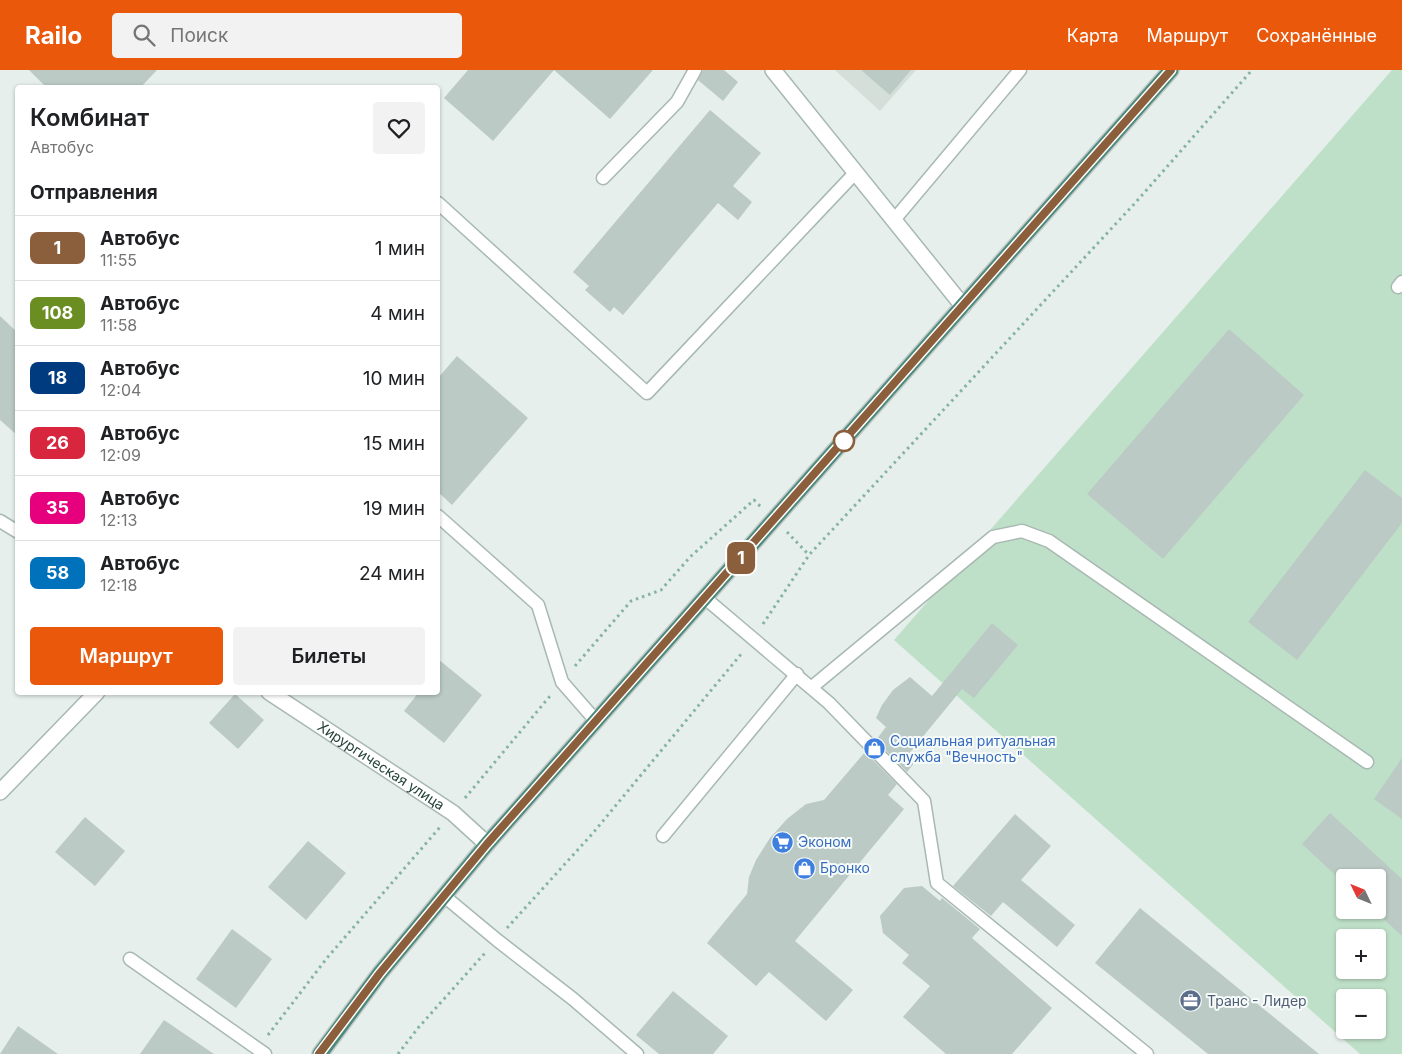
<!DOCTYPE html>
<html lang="ru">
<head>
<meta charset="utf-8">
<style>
	:root { --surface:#fff; --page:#f2f2f2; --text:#202124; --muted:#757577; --line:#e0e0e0; --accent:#ea580c }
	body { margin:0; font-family:Inter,sans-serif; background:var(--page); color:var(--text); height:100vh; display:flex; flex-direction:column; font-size:19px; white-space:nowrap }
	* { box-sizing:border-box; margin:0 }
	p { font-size:16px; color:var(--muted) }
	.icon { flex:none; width:28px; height:28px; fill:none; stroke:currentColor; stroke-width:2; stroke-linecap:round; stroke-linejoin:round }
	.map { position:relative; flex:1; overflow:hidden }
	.sheet { position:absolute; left:15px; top:15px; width:425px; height:610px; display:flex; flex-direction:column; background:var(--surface); border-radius:5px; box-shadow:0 1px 4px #0004 }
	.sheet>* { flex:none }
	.badge { padding:0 10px; border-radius:8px; font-size:18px; line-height:32px }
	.needle { width:32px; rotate:313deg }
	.tools { position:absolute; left:1336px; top:799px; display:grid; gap:10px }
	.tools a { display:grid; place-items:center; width:50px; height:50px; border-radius:5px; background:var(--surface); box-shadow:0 1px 4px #0004; font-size:25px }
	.map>.badge { position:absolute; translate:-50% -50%; box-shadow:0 0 0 2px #fff }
	h2 { padding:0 15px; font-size:19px; line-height:45px }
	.round { display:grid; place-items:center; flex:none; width:52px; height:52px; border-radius:5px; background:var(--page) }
	.overview { display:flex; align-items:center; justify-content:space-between; height:85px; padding:0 15px }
	h1 { font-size:24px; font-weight:600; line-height:38px }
	.action { display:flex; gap:10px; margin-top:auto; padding:10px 15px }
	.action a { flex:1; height:58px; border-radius:5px; background:var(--accent); color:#fff; font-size:20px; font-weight:600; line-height:58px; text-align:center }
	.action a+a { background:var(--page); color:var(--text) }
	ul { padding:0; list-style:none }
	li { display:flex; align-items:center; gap:15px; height:65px; padding:0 15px; border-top:1px solid var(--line) }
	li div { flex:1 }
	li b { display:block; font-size:19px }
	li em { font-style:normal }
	li .badge { min-width:55px; font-weight:700; text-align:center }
	header { display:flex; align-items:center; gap:30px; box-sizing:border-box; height:70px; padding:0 25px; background:var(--accent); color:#fff }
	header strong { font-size:24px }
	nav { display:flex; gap:28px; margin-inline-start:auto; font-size:18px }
	.search { width:350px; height:45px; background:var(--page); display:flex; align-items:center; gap:12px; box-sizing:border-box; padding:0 18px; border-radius:5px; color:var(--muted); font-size:19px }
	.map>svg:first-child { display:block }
</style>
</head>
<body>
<header>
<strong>Railo</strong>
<div class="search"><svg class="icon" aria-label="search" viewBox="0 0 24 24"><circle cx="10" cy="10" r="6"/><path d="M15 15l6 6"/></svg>Поиск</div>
<nav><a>Карта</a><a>Маршрут</a><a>Сохранённые</a></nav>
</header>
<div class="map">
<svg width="1402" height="984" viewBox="0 0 1402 984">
	<rect width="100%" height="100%" fill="#e6efeb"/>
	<!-- built -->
	<path fill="#d4dfda" d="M835,0H916L880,41Z"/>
	<!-- green -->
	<path fill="#bfe0c8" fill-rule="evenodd" d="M1392,0H1402V984H1360L894,570ZM1345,808H1378V840H1345ZM1345,868H1378V900H1345ZM1345,928H1378V960H1345Z"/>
	<!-- building -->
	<g fill="#bbcac4">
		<path d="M29,0H157L140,18H47Z"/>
		<path d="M468,0H653L610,49L554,0L493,71L444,28Z"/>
		<path d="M703,0H724L738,12L723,31L698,10Z"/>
		<path d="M861,0H911L890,25Z"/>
		<path d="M710,40L761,83L733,116L752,132L738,150L718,133L623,245L614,237L610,242L585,220L589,216L573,202Z"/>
		<path d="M0,246L18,263V366L0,350Z"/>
		<path d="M1229,259L1304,325L1163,489L1087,424Z"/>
		<path d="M457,286L528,348L452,435L438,422V308Z"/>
		<path d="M1365,400L1402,428V453L1297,590L1248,552Z"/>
		<path d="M992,553L1018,575L974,628L962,619L907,686L915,692L907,702L876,670L886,657L876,648L882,635L893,620L910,607L932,626Z"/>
		<path d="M438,589L482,625L444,673L404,641L419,622H438Z"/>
		<path d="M235,624L264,650L238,679L209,653Z"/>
		<path d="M865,682L897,714L888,725L904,739L795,871L853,920L826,951L769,902L756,916L707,873L747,824L749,807L756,790L770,768L787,749L806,734L824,730Z"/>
		<path d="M1402,688V749L1374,729Z"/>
		<path d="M1330,743L1402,809V866L1374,840H1378V808H1345V814L1302,774Z"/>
		<path d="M1015,744L1051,776L1021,810L1075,855L1057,877L1003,832L991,846L953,816Z"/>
		<path d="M85,747L125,781L95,816L55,782Z"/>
		<path d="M308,771L346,803L306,850L268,817Z"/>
		<path d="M922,816L940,831L942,828L980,859L972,868L1052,938L1012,984H946L903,947L930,916L902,893L909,885L883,863L880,846L904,818Z"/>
		<path d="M1140,838L1319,984H1208L1095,893Z"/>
		<path d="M232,859L272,889L236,938L196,909Z"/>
		<path d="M673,921L728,966L713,984H659L636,965Z"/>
		<path d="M164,950L214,984H140Z"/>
		<path d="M18,956L58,984H0Z"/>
	</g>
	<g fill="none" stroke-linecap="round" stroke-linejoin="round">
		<defs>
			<g id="service">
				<path d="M603,108L677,32L695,0"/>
				<path d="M438,133L647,323L856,102"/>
				<path d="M894,150L1020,0"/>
				<path d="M1398,217L1402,212"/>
				<path d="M438,446L538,535L562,612L596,651"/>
				<path d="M0,451L18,462"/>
				<path d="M705,528L829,633L924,731L937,813L1147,984"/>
				<path d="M812,617L993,467L1022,461L1049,471L1367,692"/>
				<path d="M663,766L797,604"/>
				<path d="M444,826L497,870L573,929L637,984"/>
				<path d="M130,889L265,984"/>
			</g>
			<g id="minor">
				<path d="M773,0L963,236"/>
				<path id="s1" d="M269,622L453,743L487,774"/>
				<path d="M0,722L97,622"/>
			</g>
			<path id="trunk" d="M320,984L380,903L487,774L1171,0"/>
		</defs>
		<!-- service casing -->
		<use href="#service" stroke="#a8b8b2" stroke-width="15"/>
		<!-- minor casing -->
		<use href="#minor" stroke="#a8b8b2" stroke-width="18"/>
		<!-- trunk casing -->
		<use href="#trunk" stroke="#c2cac8" stroke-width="18"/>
		<!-- path -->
		<g stroke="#86b3a5" stroke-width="3" stroke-dasharray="2.5 4" stroke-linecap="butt">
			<path d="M787,462L809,485"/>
			<path d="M763,554L809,485L1136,132L1252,0"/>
			<path d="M575,596L631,531L661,520L690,487L754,430L761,437"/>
			<path d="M465,728L550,626"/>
			<path d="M507,858L593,763L742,583"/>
			<path d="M268,965L327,888L441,756"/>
			<path d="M398,984L418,958L485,883"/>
		</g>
		<!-- service -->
		<use href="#service" stroke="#fff" stroke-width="12"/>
		<!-- minor -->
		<use href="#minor" stroke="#fff" stroke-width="15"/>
		<!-- trunk -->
		<use href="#trunk" stroke="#4c8a7c" stroke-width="15"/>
	</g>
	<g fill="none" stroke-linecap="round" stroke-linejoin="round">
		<defs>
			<path id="line" d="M319,984L380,903L487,774L1171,0"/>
		</defs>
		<!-- line casing -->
		<use href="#line" stroke="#fff" stroke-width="11"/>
		<!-- line -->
		<use href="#line" stroke="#8b5e3c" stroke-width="8"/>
	</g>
	<!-- icons -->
	<defs>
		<symbol id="shop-disc" viewBox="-11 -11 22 22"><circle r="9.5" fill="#3f7fe0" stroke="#f7fbf9"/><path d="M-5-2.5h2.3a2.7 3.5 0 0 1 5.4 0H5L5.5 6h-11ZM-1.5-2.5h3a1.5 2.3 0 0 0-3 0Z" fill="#fff"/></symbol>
		<symbol id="supermarket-disc" viewBox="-11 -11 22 22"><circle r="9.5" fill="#3f7fe0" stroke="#f7fbf9"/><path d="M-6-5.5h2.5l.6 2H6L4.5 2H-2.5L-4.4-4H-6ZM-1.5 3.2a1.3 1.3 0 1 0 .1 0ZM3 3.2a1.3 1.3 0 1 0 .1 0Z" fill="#fff"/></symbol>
		<symbol id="office-disc" viewBox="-11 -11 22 22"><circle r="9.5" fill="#5c6f8a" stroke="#f7fbf9"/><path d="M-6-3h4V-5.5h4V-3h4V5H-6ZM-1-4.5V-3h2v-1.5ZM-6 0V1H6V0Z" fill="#fff"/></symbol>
	</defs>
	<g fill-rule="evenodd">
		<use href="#shop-disc" x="862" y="666" width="25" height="25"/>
		<use href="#supermarket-disc" x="770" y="760" width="25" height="25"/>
		<use href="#shop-disc" x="792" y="786" width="25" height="25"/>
		<use href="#office-disc" x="1178" y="918" width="25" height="25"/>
	</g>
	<!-- markers -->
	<circle fill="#fff" stroke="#8b5e3c" stroke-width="2.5" cx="844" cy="371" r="10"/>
	<g text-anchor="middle" stroke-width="4" stroke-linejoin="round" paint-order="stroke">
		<!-- shop labels -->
		<g font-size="14" fill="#366cbe" stroke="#f7fbf9" text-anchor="start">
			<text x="890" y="676">Социальная ритуальная<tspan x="890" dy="16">служба "Вечность"</tspan></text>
			<text x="798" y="777">Эконом</text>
			<text x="820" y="803">Бронко</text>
		</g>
		<!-- street labels -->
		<g font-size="14" fill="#24423a" stroke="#f7fbf9">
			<text dy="5" stroke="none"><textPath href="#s1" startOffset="134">Хирургическая улица</textPath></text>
		</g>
		<!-- service labels -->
		<g font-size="14" fill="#4e5e75" stroke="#f7fbf9" text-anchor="start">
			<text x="1207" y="936">Транс - Лидер</text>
		</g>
	</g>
</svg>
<div class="tools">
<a><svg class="needle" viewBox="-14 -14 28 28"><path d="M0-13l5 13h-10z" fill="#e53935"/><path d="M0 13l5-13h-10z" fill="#757577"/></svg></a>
<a>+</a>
<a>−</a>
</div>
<b class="badge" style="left:741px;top:488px;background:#8b5e3c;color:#fff">1</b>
<section class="sheet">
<div class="overview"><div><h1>Комбинат</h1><p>Автобус</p></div><a class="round"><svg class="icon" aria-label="heart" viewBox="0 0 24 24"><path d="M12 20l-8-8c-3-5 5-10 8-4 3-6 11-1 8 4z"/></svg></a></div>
<h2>Отправления</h2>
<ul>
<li><span class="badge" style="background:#8b5e3c;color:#fff">1</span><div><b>Автобус</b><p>11:55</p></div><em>1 мин</em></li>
<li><span class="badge" style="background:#6b8e23;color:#fff">108</span><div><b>Автобус</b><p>11:58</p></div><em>4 мин</em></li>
<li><span class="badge" style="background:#003b80;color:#fff">18</span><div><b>Автобус</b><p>12:04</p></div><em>10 мин</em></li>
<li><span class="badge" style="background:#d7263d;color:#fff">26</span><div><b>Автобус</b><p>12:09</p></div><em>15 мин</em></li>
<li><span class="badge" style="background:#e6007e;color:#fff">35</span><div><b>Автобус</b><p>12:13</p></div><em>19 мин</em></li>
<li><span class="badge" style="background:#0072bc;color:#fff">58</span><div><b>Автобус</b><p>12:18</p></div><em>24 мин</em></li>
</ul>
<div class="action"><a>Маршрут</a><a>Билеты</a></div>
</section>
</div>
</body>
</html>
